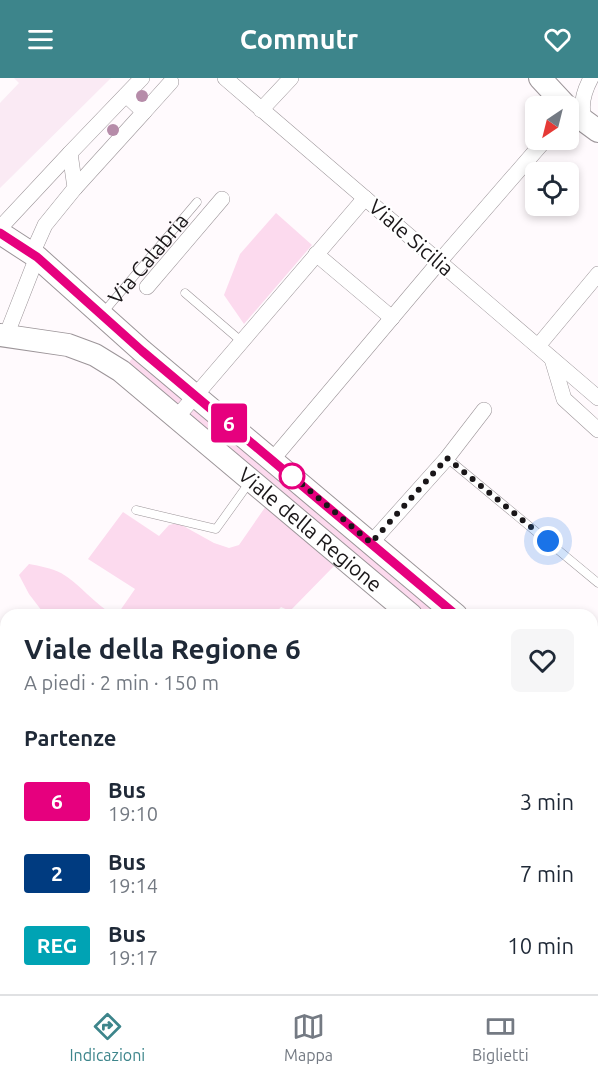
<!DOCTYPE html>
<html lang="it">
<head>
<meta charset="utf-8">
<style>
	:root { --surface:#fff; --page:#f6f6f7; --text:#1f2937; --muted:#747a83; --line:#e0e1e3; --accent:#3d858b }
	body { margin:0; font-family:Ubuntu,sans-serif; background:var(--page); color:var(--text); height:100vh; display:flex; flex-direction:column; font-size:22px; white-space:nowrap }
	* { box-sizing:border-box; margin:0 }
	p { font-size:20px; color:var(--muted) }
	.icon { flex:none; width:33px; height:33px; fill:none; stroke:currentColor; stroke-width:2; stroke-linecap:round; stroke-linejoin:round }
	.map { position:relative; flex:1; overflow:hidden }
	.side { position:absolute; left:0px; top:531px; width:598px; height:386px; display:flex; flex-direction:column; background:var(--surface); border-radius:18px 18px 0 0; box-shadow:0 3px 9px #0003 }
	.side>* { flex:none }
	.badge { padding:0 12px; border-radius:4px; font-size:21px; line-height:39px }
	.needle { width:39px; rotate:215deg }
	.fabs { position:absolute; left:525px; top:18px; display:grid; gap:12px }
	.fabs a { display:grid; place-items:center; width:54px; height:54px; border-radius:9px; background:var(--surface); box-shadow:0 3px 9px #0003; font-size:30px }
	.you { position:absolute; width:30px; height:30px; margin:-15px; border:4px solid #fff; border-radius:50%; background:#1a73e8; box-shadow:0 0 0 9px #1a73e833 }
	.map>.badge { position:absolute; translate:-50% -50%; box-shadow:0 0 0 3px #fff }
	h2 { padding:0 24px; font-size:22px; line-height:54px }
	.round { display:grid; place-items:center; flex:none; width:63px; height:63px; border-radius:9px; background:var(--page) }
	.summary { display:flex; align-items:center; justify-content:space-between; height:102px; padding:0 24px }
	h1 { font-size:28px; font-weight:700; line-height:45px }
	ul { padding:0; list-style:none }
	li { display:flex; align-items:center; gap:18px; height:72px; padding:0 24px }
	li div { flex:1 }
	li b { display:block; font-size:22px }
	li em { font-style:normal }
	li .badge { min-width:66px; font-weight:700; text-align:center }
	header { display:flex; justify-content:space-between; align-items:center; height:78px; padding:0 24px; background:var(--accent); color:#fff; font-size:27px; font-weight:700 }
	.dock { display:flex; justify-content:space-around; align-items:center; height:84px; border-top:2px solid var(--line); background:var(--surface); font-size:16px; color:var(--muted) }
	.dock a { display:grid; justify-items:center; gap:3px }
	.dock .on { color:var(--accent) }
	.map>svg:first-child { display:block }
</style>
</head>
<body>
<header><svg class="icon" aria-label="menu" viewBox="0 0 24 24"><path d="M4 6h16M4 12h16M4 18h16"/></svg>Commutr<svg class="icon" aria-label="heart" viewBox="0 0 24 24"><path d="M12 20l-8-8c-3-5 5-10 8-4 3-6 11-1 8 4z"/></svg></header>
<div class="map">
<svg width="598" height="916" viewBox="0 0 598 916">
	<rect width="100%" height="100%" fill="#fffafd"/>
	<!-- built -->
	<path fill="#faeaf4" d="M14,0H111L0,110V25L19,5Z"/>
	<!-- green -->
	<g fill="#fcdaee">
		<path d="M276,135L312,167L244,246L224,217L240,176Z"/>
		<path d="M135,277L454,537H410L128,298L130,283Z"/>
		<path d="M266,428L334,488L290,533L281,529L274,537H117L135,511L88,481L123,434L159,458L169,447L178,445L214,465L229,470L239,467Z"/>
		<path d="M29,486C40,488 51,490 61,495C79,505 94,526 114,537H45L29,516L19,497Z"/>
		<path d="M598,769V916H517L512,911L592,910V775Z"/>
	</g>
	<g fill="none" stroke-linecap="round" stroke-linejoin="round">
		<defs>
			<g id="lane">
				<path d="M185,215L241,263"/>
				<path id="s1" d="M102,236L197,124"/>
				<path d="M447,380L598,505"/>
				<path d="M136,432L216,451L249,405"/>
			</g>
			<g id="street">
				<path d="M225,0L598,320"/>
				<path d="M261,32L291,0"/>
				<path d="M144,34L171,4"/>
				<path d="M587,46C578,31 583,15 591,0"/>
				<path d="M75,110L144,34L126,17"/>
				<path d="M0,150L70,75"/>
				<path d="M32,176L45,147L75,110L70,75L142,0"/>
				<path d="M316,176L392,240"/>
				<path d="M147,209L222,121"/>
				<path d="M6,258L37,179"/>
				<path d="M538,268L598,196"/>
				<path d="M552,281L564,321L598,352"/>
				<path d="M177,339L365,120"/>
				<path d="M272,382L439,184L545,62"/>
				<path d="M371,465L447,380L484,332"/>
				<path d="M0,666L6,659"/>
				<path d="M0,897L6,890"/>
				<path d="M118,910L125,916"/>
				<path d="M376,916L395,910"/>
			</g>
			<g id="secondary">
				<path d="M540,0L566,28"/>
				<path d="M568,31L598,53"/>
				<path d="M0,155L37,179L142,273L456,537"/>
				<path id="s2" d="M0,257L68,267L95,277L121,293L411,537"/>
				<path d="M592,653L598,658"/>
				<path d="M592,691L598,695"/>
				<path d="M0,697L6,702"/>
				<path d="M592,737L598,732"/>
				<path d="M162,916L167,910"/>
			</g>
		</defs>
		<!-- lane casing -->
		<use href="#lane" stroke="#9c9599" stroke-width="9"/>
		<!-- street casing -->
		<use href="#street" stroke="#9c9599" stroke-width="16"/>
		<!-- secondary casing -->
		<use href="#secondary" stroke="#9c9599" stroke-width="24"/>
		<!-- lane -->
		<use href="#lane" stroke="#fff" stroke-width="8"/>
		<!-- street -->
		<use href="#street" stroke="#fff" stroke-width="15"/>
		<!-- secondary -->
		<use href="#secondary" stroke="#fff" stroke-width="22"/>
	</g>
	<!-- trees -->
	<g fill="#b68ca9">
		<circle cx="142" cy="18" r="6"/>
		<circle cx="113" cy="52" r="6"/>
	</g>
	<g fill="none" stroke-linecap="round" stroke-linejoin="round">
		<defs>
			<path id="line" d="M0,155L37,179L142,273L456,537"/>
		</defs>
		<!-- line casing -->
		<use href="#line" stroke="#fff" stroke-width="14"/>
		<!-- line -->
		<use href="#line" stroke="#e6007e" stroke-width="9"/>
		<!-- walk -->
		<path stroke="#1a1719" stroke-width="6" stroke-dasharray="0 10.8" d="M292,398L289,395L371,465L447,380L548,463"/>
	</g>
	<!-- markers -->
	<circle fill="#fff" stroke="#e6007e" stroke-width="3" cx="292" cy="398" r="12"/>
	<g text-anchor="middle" stroke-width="4.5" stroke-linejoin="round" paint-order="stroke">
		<!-- street labels -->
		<g font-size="21" fill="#1a1719" stroke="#fff">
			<text transform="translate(411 160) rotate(41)" y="7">Viale Sicilia</text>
			<text dy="7" stroke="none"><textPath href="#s1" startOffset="72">Via Calabria</textPath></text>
			<text dy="7" stroke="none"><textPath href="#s2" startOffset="375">Viale della Regione</textPath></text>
		</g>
	</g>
</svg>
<div class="fabs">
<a><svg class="needle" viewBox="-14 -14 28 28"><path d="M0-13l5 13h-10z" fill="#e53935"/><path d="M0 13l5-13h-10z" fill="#747a83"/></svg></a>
<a><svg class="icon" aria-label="locate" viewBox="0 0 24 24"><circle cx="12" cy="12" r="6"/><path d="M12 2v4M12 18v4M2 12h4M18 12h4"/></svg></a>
</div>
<div class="you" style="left:548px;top:463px"></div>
<b class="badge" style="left:229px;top:345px;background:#e6007e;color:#fff">6</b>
<section class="side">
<div class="summary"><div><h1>Viale della Regione 6</h1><p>A piedi · 2 min · 150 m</p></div><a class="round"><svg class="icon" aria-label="heart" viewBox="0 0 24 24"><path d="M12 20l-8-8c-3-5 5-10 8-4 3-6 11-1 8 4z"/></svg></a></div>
<h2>Partenze</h2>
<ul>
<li><span class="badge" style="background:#e6007e;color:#fff">6</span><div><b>Bus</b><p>19:10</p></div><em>3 min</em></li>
<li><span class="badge" style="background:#003b80;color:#fff">2</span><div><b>Bus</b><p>19:14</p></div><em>7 min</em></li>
<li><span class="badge" style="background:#00a3b4;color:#fff">REG</span><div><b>Bus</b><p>19:17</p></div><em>10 min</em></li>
</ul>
</section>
</div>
<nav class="dock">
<a class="on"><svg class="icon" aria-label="directions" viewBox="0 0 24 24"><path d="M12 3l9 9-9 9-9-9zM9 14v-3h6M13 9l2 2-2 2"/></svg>Indicazioni</a>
<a><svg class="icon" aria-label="map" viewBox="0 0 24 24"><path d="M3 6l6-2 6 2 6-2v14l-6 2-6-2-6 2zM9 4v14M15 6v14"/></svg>Mappa</a>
<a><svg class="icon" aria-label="tickets" viewBox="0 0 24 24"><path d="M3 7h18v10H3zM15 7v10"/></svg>Biglietti</a>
</nav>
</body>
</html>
